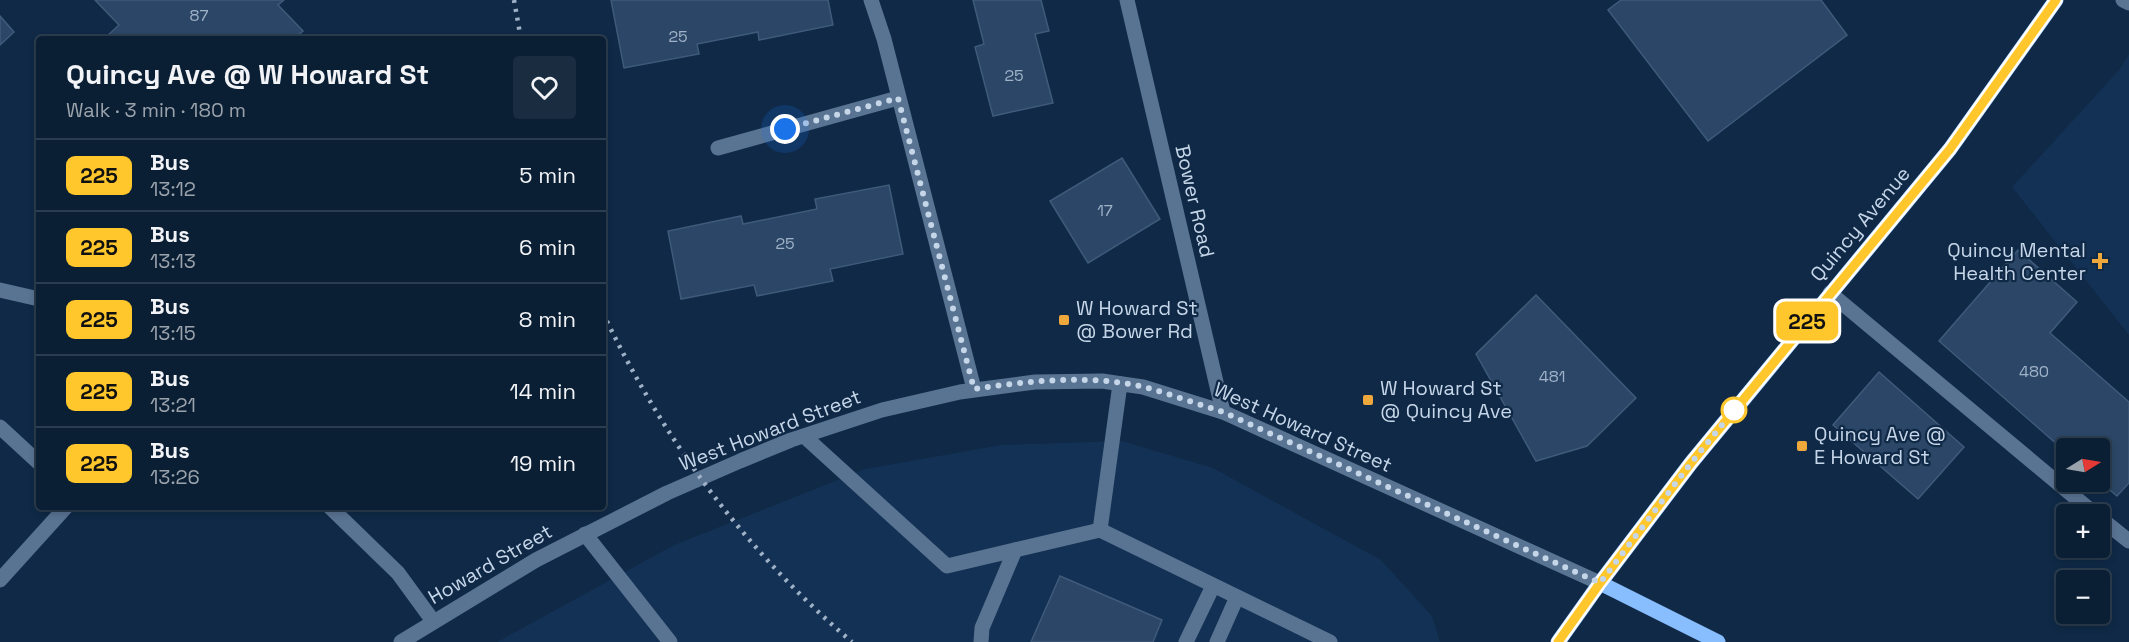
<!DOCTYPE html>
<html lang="en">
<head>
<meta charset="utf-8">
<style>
	:root { --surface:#0b1f34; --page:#192c40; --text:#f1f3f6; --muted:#9aa2ac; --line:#2b3d4f }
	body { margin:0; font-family:"Space Grotesk",sans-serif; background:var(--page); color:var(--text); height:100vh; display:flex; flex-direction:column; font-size:22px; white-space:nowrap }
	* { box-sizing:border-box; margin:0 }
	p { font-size:20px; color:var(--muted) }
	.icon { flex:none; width:33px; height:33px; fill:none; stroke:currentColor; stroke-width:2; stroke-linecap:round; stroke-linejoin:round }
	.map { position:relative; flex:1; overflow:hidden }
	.panel { position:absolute; left:36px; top:36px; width:570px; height:474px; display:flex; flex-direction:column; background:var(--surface); border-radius:6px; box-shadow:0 3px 9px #0003,0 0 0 2px var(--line) }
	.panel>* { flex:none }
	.badge { padding:0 12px; border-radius:9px; font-size:21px; line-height:39px }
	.needle { width:39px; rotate:79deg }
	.fabs { position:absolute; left:2056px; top:438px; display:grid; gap:12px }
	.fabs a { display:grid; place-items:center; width:54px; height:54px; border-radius:6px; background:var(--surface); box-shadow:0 3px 9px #0003,0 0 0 2px var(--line); font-size:30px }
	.you { position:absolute; width:30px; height:30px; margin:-15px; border:4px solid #fff; border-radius:50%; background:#1a73e8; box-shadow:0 0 0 9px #1a73e833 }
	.map>.badge { position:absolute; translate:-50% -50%; box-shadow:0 0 0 3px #fff }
	.round { display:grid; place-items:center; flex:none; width:63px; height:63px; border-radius:6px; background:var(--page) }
	.head { display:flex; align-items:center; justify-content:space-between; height:102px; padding:0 30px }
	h1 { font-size:28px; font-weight:800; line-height:45px }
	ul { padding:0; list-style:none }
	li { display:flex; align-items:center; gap:18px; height:72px; padding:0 30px; border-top:2px solid var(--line) }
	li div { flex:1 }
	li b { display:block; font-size:22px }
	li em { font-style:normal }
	li .badge { min-width:66px; font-weight:700; text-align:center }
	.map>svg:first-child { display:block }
</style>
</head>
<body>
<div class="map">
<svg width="2129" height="642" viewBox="0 0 2129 642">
	<rect width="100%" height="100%" fill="#0f2946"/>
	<!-- built -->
	<g fill="#133154">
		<path d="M2129,54V335L2012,187L2119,70Z"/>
		<path d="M1122,441L1213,468L1381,560L1432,616L1440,642H497L674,545L865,469L1001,445Z"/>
	</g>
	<!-- building -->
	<g fill="#2b4666" stroke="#3f5a7b" stroke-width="1.5">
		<path d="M95,0H284L278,5L303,31L294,39H109L107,36L119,25Z"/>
		<path d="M611,0H828L833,25L759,40L758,32L697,44L699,54L624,68Z"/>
		<path d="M973,0H1041L1049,31L1035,34L1053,103L993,116L975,47L984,44Z"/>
		<path d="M1621,0H1821L1847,35L1708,141L1608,10Z"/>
		<path d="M0,16L14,32L0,45Z"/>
		<path d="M1122,158L1160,219L1088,263L1050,201Z"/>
		<path d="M889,185L903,254L830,269L833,281L757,296L754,285L681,299L668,231L741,216L743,224L817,209L815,199Z"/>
		<path d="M2018,250L2077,302L2050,333L2129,402V483L2117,496L2100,482V448H2067V453L1939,341Z"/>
		<path d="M1536,295L1636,398L1587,446L1536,461L1476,354Z"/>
		<path d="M1879,372L1964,447L1918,499L1833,425Z"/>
		<path d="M1060,576L1162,620L1153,642H1031Z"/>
	</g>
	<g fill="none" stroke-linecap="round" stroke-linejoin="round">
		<!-- minor -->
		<g stroke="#597392" stroke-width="15">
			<path d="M871,0L884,39L974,389"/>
			<path d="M1127,0L1223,412"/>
			<path d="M2123,0L2129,3"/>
			<path d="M718,148L898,98"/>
			<path d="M0,290L39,299"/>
			<path d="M1830,293L2095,514"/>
			<path d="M0,427L39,463"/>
			<path d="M804,436L947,566L1100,530L1330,642"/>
			<path d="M330,507L398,573L433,621"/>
			<path d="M2100,518L2129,541"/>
			<path d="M1100,530L1120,384"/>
			<path d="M585,534L670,642"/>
			<path d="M0,580L66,507"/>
			<path d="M401,642L536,560L667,493L740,461L791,440L882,410L960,392L1035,382L1102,381L1143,387L1223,412L1600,583"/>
			<path d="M981,642L982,628L1015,550"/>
			<path d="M1186,642L1213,586"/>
			<path d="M1217,642L1237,597"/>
		</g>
		<!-- major -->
		<g stroke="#88bdfe" stroke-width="15">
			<path d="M1600,583L1718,642"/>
			<path d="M1558,642L1600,583L1691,463L1950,149L2056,0"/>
		</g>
		<!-- rail -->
		<g stroke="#9eb1c6" stroke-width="4.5" stroke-dasharray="3 6" stroke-linecap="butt">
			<path d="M514,0L521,39"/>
			<path d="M603,313C663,439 745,551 852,642"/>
		</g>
	</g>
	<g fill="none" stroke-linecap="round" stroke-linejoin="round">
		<defs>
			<path id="line" d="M1558,642L1600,583L1691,463L1950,149L2056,0"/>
		</defs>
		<!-- line casing -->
		<use href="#line" stroke="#fff" stroke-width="14"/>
		<!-- line -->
		<use href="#line" stroke="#ffc72c" stroke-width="9"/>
		<!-- walk -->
		<path stroke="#c6d6e9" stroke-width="6" stroke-dasharray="0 10.8" d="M785,129L898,98L974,389C1029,381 1089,374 1144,387C1170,394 1197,404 1223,412L1600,583L1691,463L1739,404L1734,410"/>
	</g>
	<!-- markers -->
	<g fill="#eea83c" stroke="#0f2946" stroke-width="2">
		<path d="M2097 252h6v6h6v6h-6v6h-6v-6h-6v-6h6z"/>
		<rect x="1058" y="314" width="12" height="12" rx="3"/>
		<rect x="1362" y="394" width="12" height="12" rx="3"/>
		<rect x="1796" y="440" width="12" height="12" rx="3"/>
	</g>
	<circle fill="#fff" stroke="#ffc72c" stroke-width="3" cx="1734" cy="410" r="12"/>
	<g text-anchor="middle" stroke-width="4.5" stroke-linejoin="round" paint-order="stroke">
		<!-- number labels -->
		<g font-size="16" fill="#9fb2c8">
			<text x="199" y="21">87</text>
			<text x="678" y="42">25</text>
			<text x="1014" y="81">25</text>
			<text x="1105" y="216">17</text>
			<text x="785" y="249">25</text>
			<text x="2034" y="377">480</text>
			<text x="1552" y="382">481</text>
		</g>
		<!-- street labels -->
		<g font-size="20" fill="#c6d6e9" stroke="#0f2946">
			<text transform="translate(1195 201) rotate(77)" y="7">Bower Road</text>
			<text transform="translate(1860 224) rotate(-50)" y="7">Quincy Avenue</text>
			<text transform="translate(1303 427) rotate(24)" y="7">West Howard Street</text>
			<text transform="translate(770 430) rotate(-21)" y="7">West Howard Street</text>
			<text transform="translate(490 564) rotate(-30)" y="7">Howard Street</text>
		</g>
		<!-- poi labels -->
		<g font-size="20" fill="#c6d6e9" stroke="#0f2946" text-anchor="start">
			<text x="2086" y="257" text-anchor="end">Quincy Mental<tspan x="2086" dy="23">Health Center</tspan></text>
			<text x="1076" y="315">W Howard St<tspan x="1076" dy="23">@ Bower Rd</tspan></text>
			<text x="1380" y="395">W Howard St<tspan x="1380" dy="23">@ Quincy Ave</tspan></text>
			<text x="1814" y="441">Quincy Ave @<tspan x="1814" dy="23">E Howard St</tspan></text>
		</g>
	</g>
</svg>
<div class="fabs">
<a><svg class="needle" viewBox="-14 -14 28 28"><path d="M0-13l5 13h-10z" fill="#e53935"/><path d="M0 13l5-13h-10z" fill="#9aa2ac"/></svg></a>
<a>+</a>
<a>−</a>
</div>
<div class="you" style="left:785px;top:129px"></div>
<b class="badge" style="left:1807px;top:321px;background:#ffc72c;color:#111">225</b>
<section class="panel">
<div class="head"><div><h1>Quincy Ave @ W Howard St</h1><p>Walk · 3 min · 180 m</p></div><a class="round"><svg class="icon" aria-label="heart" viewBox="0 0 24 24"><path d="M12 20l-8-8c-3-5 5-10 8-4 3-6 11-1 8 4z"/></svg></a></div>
<ul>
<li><span class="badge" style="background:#ffc72c;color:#111">225</span><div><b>Bus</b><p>13:12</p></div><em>5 min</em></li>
<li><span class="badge" style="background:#ffc72c;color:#111">225</span><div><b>Bus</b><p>13:13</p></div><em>6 min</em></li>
<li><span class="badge" style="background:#ffc72c;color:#111">225</span><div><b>Bus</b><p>13:15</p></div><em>8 min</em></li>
<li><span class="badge" style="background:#ffc72c;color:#111">225</span><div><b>Bus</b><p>13:21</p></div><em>14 min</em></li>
<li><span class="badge" style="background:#ffc72c;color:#111">225</span><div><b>Bus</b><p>13:26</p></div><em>19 min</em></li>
</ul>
</section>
</div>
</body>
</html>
